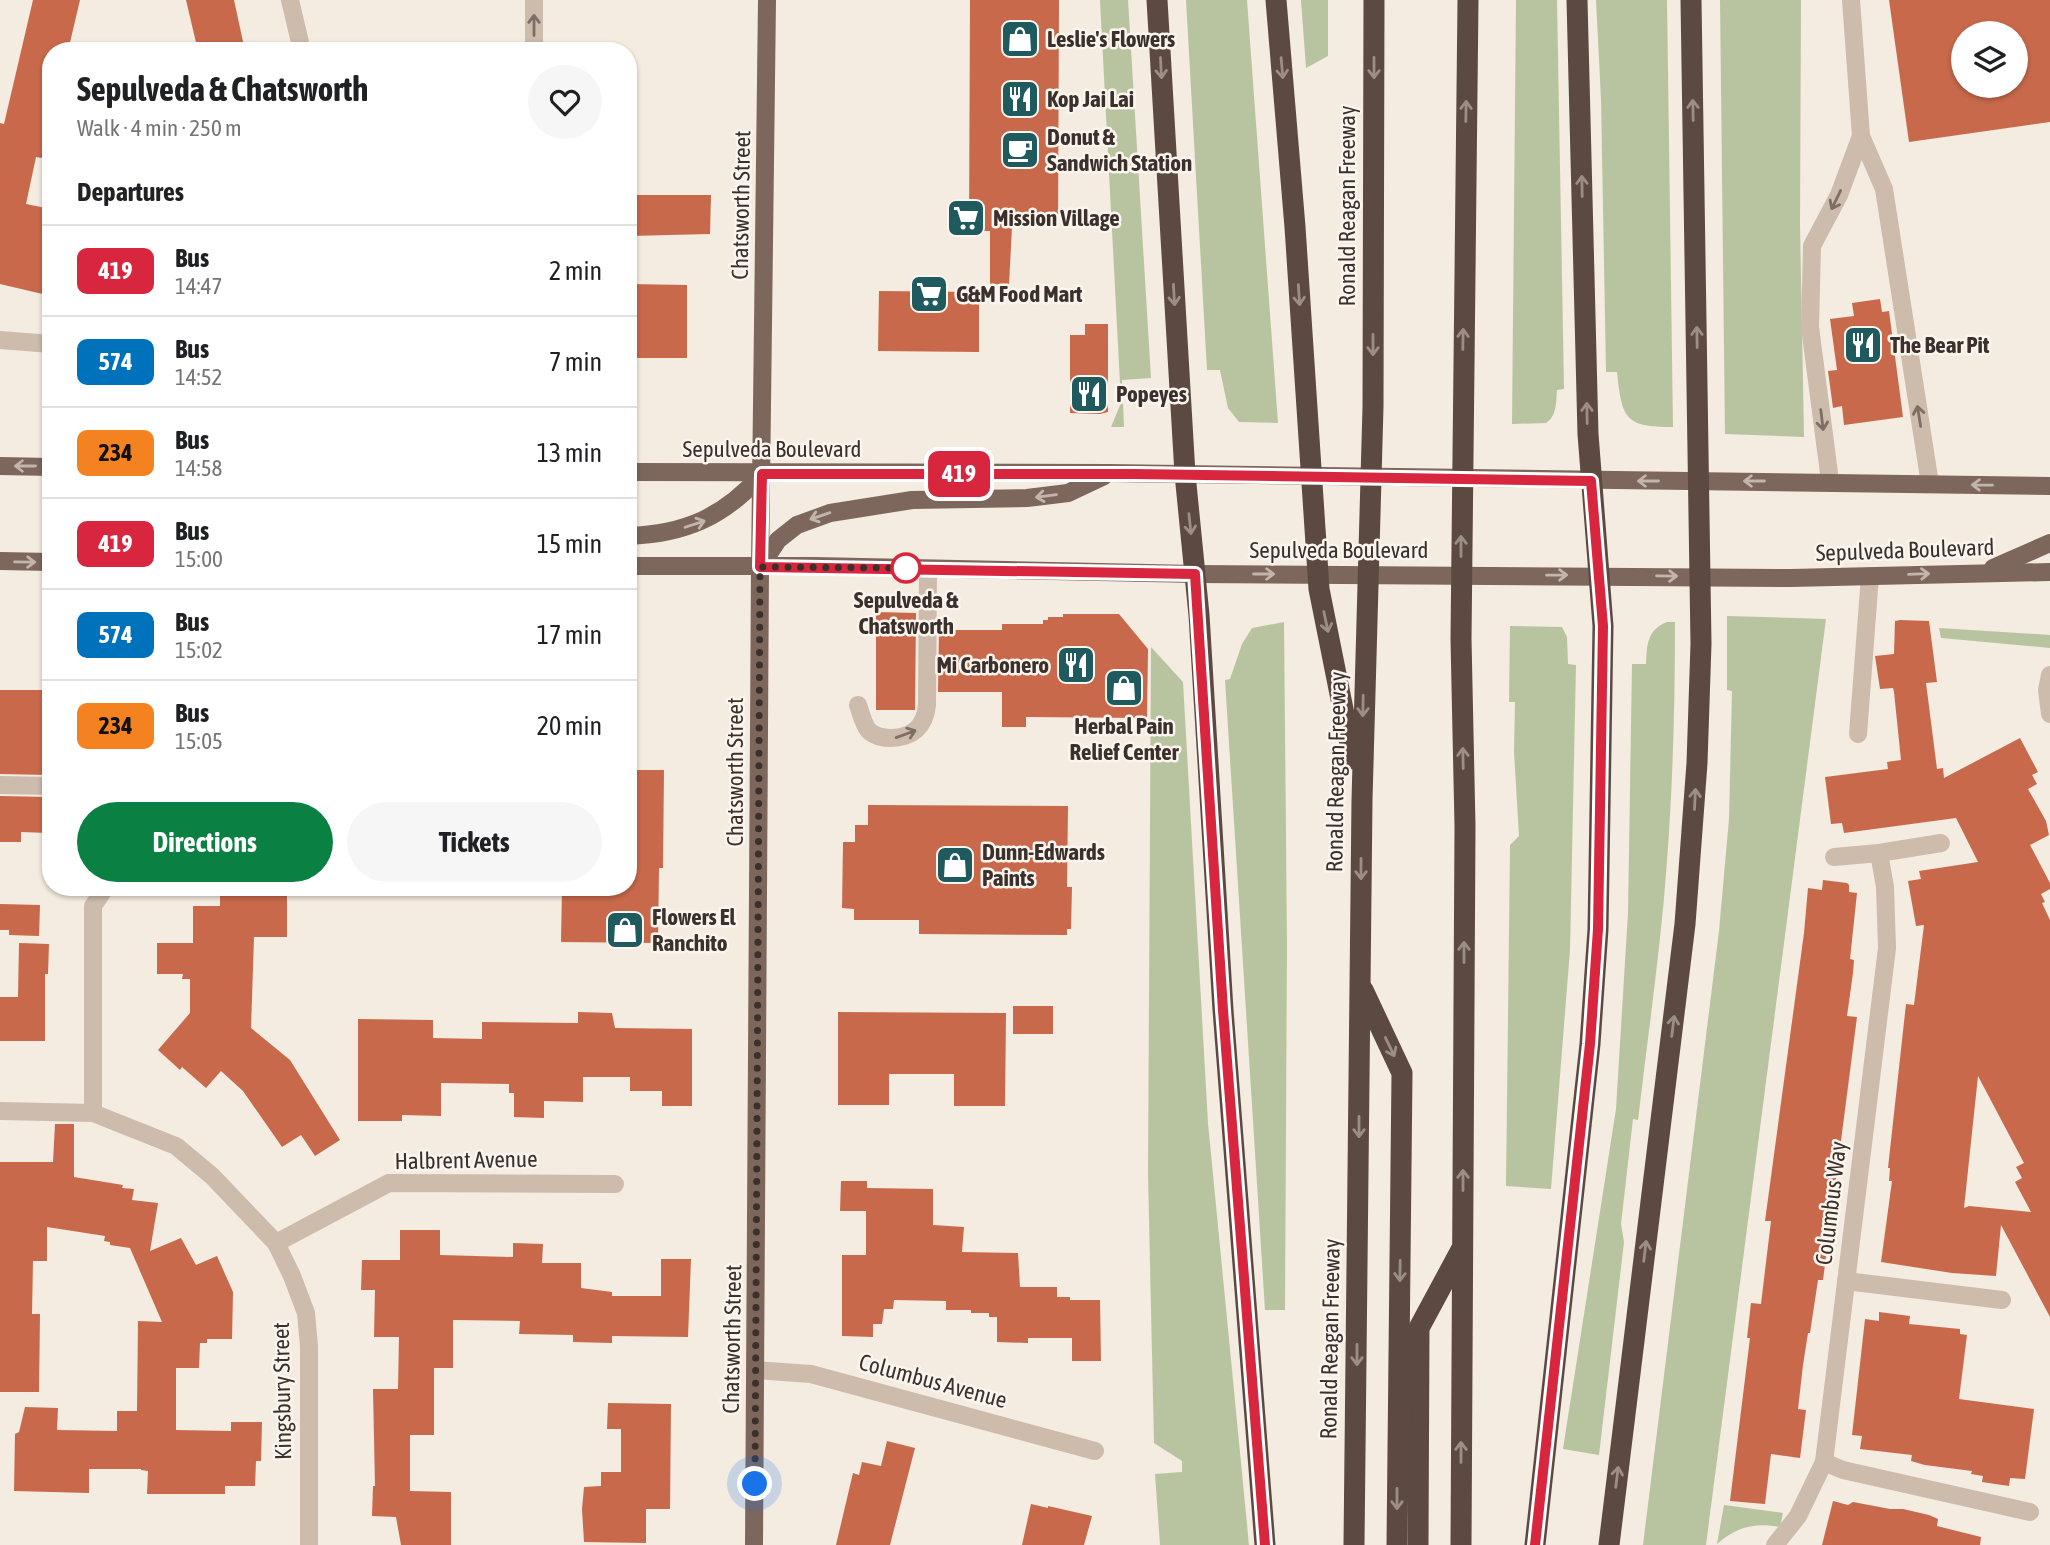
<!DOCTYPE html>
<html lang="en">
<head>
<meta charset="utf-8">
<style>
	:root { --surface:#fff; --page:#f6f6f6; --text:#202124; --muted:#757577; --line:#e0e0e0; --accent:#0b8043 }
	body { margin:0; font-family:"Asap Condensed",sans-serif; background:var(--page); color:var(--text); height:100vh; display:flex; flex-direction:column; font-size:26px; white-space:nowrap }
	* { box-sizing:border-box; margin:0 }
	p { font-size:23px; color:var(--muted) }
	.icon { flex:none; width:38px; height:38px; fill:none; stroke:currentColor; stroke-width:2; stroke-linecap:round; stroke-linejoin:round }
	.map { position:relative; flex:1; overflow:hidden }
	.drawer { position:absolute; left:42px; top:42px; width:595px; height:854px; display:flex; flex-direction:column; background:var(--surface); border-radius:28px; box-shadow:0 2px 5px #0004 }
	.drawer>* { flex:none }
	.badge { padding:0 14px; border-radius:10px; font-size:24px; line-height:46px }
	.buttons { position:absolute; left:1951px; top:21px; display:grid; gap:14px }
	.buttons a { display:grid; place-items:center; width:77px; height:77px; border-radius:50%; background:var(--surface); box-shadow:0 2px 5px #0004; font-size:35px }
	.you { position:absolute; width:35px; height:35px; margin:-18px; border:5px solid #fff; border-radius:50%; background:#1a73e8; box-shadow:0 0 0 10px #1a73e833 }
	.map>.badge { position:absolute; translate:-50% -50%; box-shadow:0 0 0 4px #fff }
	h2 { padding:0 35px; font-size:26px; line-height:63px }
	.round { display:grid; place-items:center; flex:none; width:74px; height:74px; border-radius:37px; background:var(--page) }
	.headline { display:flex; align-items:center; justify-content:space-between; height:119px; padding:0 35px }
	h1 { font-size:33px; font-weight:700; line-height:52px }
	.button { display:flex; gap:14px; margin-top:auto; padding:14px 35px }
	.button a { flex:1; height:80px; border-radius:42px; background:var(--accent); color:#fff; font-size:28px; font-weight:700; line-height:80px; text-align:center }
	.button a+a { background:var(--page); color:var(--text) }
	ul { padding:0; list-style:none }
	li { display:flex; align-items:center; gap:21px; height:91px; padding:0 35px; border-top:2px solid var(--line) }
	li div { flex:1 }
	li b { display:block; font-size:26px }
	li em { font-style:normal }
	li .badge { min-width:77px; font-weight:700; text-align:center }
	.map>svg:first-child { display:block }
</style>
</head>
<body>
<div class="map">
<svg width="2050" height="1545" viewBox="0 0 2050 1545">
	<rect width="100%" height="100%" fill="#f4ebe1"/>
	<!-- green -->
	<g fill="#b8c4a0">
		<path d="M1100,0H1128L1151,378L1122,380L1124,427H1111L1121,403Z"/>
		<path d="M1186,0H1247L1278,423L1239,422L1228,408L1220,370H1207Z"/>
		<path d="M1301,0H1328V56L1306,68Z"/>
		<path d="M1516,0H1557L1564,389L1557,390C1556,402 1557,416 1546,423L1512,424Z"/>
		<path d="M1596,0H1667L1673,427C1625,427 1622,419 1617,372H1606L1601,99Z"/>
		<path d="M1720,0H1801L1800,224L1804,437L1725,434Z"/>
		<path d="M1727,616L1826,619L1706,1545H1643L1719,931L1729,819L1732,691L1727,690Z"/>
		<path d="M1284,622L1287,944L1285,1310H1265L1225,680L1230,679L1242,644L1252,628Z"/>
		<path d="M1667,622H1675C1675,702 1673,781 1667,861C1661,947 1648,1034 1638,1120L1633,1119L1621,1224L1624,1242L1599,1455L1563,1449L1616,1109L1628,913L1632,664H1646C1647,645 1647,630 1667,622Z"/>
		<path d="M1510,626L1562,627L1567,637L1568,664L1576,665L1570,950L1551,1189L1506,1186L1510,845L1519,836L1514,752L1515,702H1509Z"/>
		<path d="M1939,628L2050,635V648L1941,638Z"/>
		<path d="M1151,647L1183,682L1208,1123L1249,1545H1160L1155,1474L1182,1472V1461L1154,1443L1148,1174Z"/>
		<path d="M1724,1505L1783,1513L1780,1527C1755,1522 1736,1527 1717,1544Z"/>
	</g>
	<!-- building -->
	<g fill="#c8694b" fill-rule="evenodd">
		<path d="M33,0H80L68,51H51V122L42,158L36,157L26,204L51,209V296L0,284V123L4,124Z"/>
		<path d="M186,0H234L245,51H198Z"/>
		<path d="M970,0H1059L1058,227H1012L1009,285L990,284V231H969Z"/>
		<path d="M1889,0H2050V122L1909,142ZM1964,33H2016V86H1964Z"/>
		<path d="M628,195H711L710,234L628,236Z"/>
		<path d="M628,284L687,285V358H628Z"/>
		<path d="M879,291L979,292V352L878,351Z"/>
		<path d="M1880,299L1882,312L1889,311L1903,417L1844,425L1842,406L1833,408L1828,371L1837,370L1830,319L1854,316L1852,303Z"/>
		<path d="M1085,324H1108V412L1100,414L1070,413V335H1085Z"/>
		<path d="M876,612L916,613L915,710H876Z"/>
		<path d="M1063,614H1119L1148,649L1147,718L1026,717V727H1002V692H938L939,630H1002V624H1043V620H1048V617H1063Z"/>
		<path d="M1900,620L1929,621L1937,682L1926,683L1937,769L1943,768L1944,778L2020,738L2038,772L2032,775L2037,784L2028,789L2046,821L2049,835L2030,845L2050,883V889L2041,894L2045,902L2042,903L2050,920V1317L2001,1225L1996,1276L1952,1273L1881,1262L1892,1181H1889L1890,1168H1888L1906,1004L1914,1005L1924,925L1916,926L1908,881L1921,879L1919,871L1978,862L1956,818L1844,833L1842,823L1831,824L1825,777L1888,769L1887,762L1901,760L1894,692L1893,688L1880,689L1875,656L1894,654L1895,621ZM1978,1076L2024,1163L2016,1167L2022,1178L2015,1182L2031,1212L1969,1206L1964,1208Z"/>
		<path d="M0,690H51L49,775L0,774Z"/>
		<path d="M628,770H664L663,868H659L658,943L561,942L562,887H628Z"/>
		<path d="M0,796L49,797V833L21,832V842H0Z"/>
		<path d="M868,805L1068,806L1067,887H1072L1071,929H1067V935L919,934V920H854V909L842,908L843,842H855V825H868Z"/>
		<path d="M1823,880L1847,883L1849,885V892L1857,893L1850,959L1854,960L1853,973L1847,1016L1857,1017L1823,1280H1818L1810,1333H1808L1803,1365L1798,1409L1806,1410L1800,1458L1771,1454L1765,1504L1730,1501L1750,1338H1747L1751,1303L1761,1304L1771,1221H1765L1804,933L1808,888L1822,890Z"/>
		<path d="M220,887H287V937H254L251,1028L290,1060L340,1140L315,1156L301,1135L282,1147L243,1091L221,1071L206,1088L182,1067L180,1070L158,1050L190,1013V979H182L183,974H157V943H193V906H220Z"/>
		<path d="M0,904L40,905L39,936L9,935V930H0Z"/>
		<path d="M19,943L49,944L48,974H45V1041H0V997H18Z"/>
		<rect x="1013" y="1006" width="40" height="28"/>
		<path d="M578,1012L612,1013L615,1028L692,1029V1106H662V1091H630V1077H583V1102L544,1101V1118L514,1117V1093H509V1084L441,1083V1116L402,1115V1121H358V1019L433,1020V1038L482,1039V1022L578,1023Z"/>
		<path d="M838,1012L1006,1013L1005,1106H954V1074H889V1105H838Z"/>
		<path d="M55,1124H74V1177L123,1185L122,1188L134,1189L132,1200L158,1203L150,1251L181,1238L196,1265L217,1256L233,1292L232,1339H207V1343H200L199,1368H176V1430L231,1431V1422H262L261,1461H256L255,1486H225V1494H147L148,1471L141,1470V1469H89V1493L14,1491L15,1434L19,1432L25,1407L58,1408L57,1430L117,1431V1411H137L138,1321L162,1322L130,1248L110,1245V1242L104,1241L105,1236L47,1227V1261H33L32,1314H40L39,1392H0V1162H53Z"/>
		<path d="M841,1181H867V1188L933,1189V1225L964,1227L962,1252L1018,1253L1020,1287H1057V1297H1070V1300H1100L1101,1361H1072V1338H1028V1343L997,1342V1317H989V1313H971V1310H946V1301L894,1300L893,1309H884L882,1324H873V1337L842,1336V1255H866V1211H840Z"/>
		<path d="M400,1230H440V1255L513,1257V1243L543,1244L542,1263H581V1288L612,1292V1296H661V1259H691L688,1337L612,1336V1343L573,1342V1335L519,1334L520,1321L453,1320V1368H434V1435H410V1491L451,1492V1545H401L396,1517L372,1516L373,1486H375L373,1389H398L399,1337H374L375,1290H361L362,1260H400Z"/>
		<path d="M1879,1312L1910,1316L1909,1324L1960,1329V1334L1967,1335L1959,1399L2034,1409L2025,1479L2010,1478L2009,1486L1982,1482L1983,1476L1971,1474L1972,1471L1925,1465L1911,1461L1912,1455L1860,1449L1862,1436L1852,1435L1865,1319L1879,1321Z"/>
		<path d="M608,1403L671,1404L670,1509H646V1543L584,1542L582,1509L584,1487L601,1486V1472H621V1429H607Z"/>
		<path d="M887,1441L915,1448L890,1545H836L853,1473L859,1475L862,1462L881,1466Z"/>
		<path d="M1833,1501L1848,1505L1853,1502L1890,1509H1903L1929,1515L1938,1519L1937,1526L1981,1537L1980,1545H1822Z"/>
		<path d="M1031,1504L1048,1508V1506L1092,1516L1084,1545H1022Z"/>
	</g>
	<g fill="none" stroke-linecap="round" stroke-linejoin="round">
		<!-- minor -->
		<g stroke="#cdbbac" stroke-width="18">
			<path d="M290,0L302,51"/>
			<path d="M1851,0L1861,136L1884,189L1930,484"/>
			<path d="M534,51V0"/>
			<path d="M0,340L51,344"/>
			<path d="M1830,481L1810,327L1812,246L1839,195L1861,136"/>
			<path d="M2050,675L2047,690L2050,714"/>
			<path d="M858,705C861,713 863,724 869,731C875,736 883,738 890,738C912,738 925,727 927,705L928,569"/>
			<path d="M1858,734L1870,576"/>
			<path d="M0,785L51,786"/>
			<path d="M1834,857L1879,853L1941,843"/>
			<path d="M0,1111L93,1113L176,1146L212,1176L276,1243L389,1183L615,1184"/>
			<path d="M93,1113V906L106,887"/>
			<path d="M276,1243L292,1276L306,1313L309,1346V1545"/>
			<path d="M1846,1281L2002,1300"/>
			<path d="M756,1370L811,1374L1095,1451"/>
			<path d="M1824,1462L1843,1470L2030,1512"/>
			<path d="M1775,1545L1798,1516L1824,1462L1887,948L1885,887L1879,853"/>
		</g>
		<!-- major -->
		<g stroke="#7d675c" stroke-width="18">
			<path d="M0,466L51,467"/>
			<path d="M628,472L1109,473L2050,486"/>
			<path d="M628,536C685,534 724,517 762,474"/>
			<path d="M0,561L51,562"/>
			<path d="M628,566H815L1195,574L1791,578L2050,572"/>
			<path d="M760,567L778,540L797,525L830,513L912,500L1027,498L1068,493L1104,476"/>
			<path d="M1993,568L2050,543"/>
			<path d="M754,1545L760,567L767,0"/>
		</g>
		<!-- highway -->
		<g stroke="#5c4a42" stroke-width="21">
			<path d="M1157,0L1185,474L1199,615L1223,1010L1265,1545"/>
			<path d="M1276,0L1295,227L1319,589L1353,759"/>
			<path d="M1363,990L1402,1073L1397,1545"/>
			<path d="M1354,1545L1362,800L1373,407L1374,0"/>
			<path d="M1418,1545L1419,1328L1461,1250"/>
			<path d="M1461,1545L1465,826L1461,639L1468,0"/>
			<path d="M1535,1545L1590,1044L1598,929L1603,626L1588,434L1577,0"/>
			<path d="M1609,1545L1685,924L1697,763L1701,644L1691,0"/>
		</g>
	</g>
	<!-- one-way arrows -->
	<defs><path id="oneway-shaft" d="M-6 0H5M1.5-3L5.5 0L1.5 3" fill="none" stroke-width="1.6" stroke-linecap="round" stroke-linejoin="round" transform="scale(1.75)"/></defs>
	<g stroke="#7d6f65">
		<use href="#oneway-shaft" transform="translate(534 25) rotate(-90)"/>
		<use href="#oneway-shaft" transform="translate(1836 200) rotate(116)"/>
		<use href="#oneway-shaft" transform="translate(1919 416) rotate(-99)"/>
		<use href="#oneway-shaft" transform="translate(1822 420) rotate(83)"/>
		<use href="#oneway-shaft" transform="translate(906 734) rotate(-20)"/>
	</g>
	<g stroke="#9c8e87">
		<use href="#oneway-shaft" transform="translate(1161 68) rotate(87)"/>
		<use href="#oneway-shaft" transform="translate(1282 68) rotate(85)"/>
		<use href="#oneway-shaft" transform="translate(1374 68) rotate(90)"/>
		<use href="#oneway-shaft" transform="translate(1693 110) rotate(-91)"/>
		<use href="#oneway-shaft" transform="translate(1466 111) rotate(-89)"/>
		<use href="#oneway-shaft" transform="translate(1582 186) rotate(-91)"/>
		<use href="#oneway-shaft" transform="translate(1174 295) rotate(87)"/>
		<use href="#oneway-shaft" transform="translate(1299 295) rotate(86)"/>
		<use href="#oneway-shaft" transform="translate(1697 337) rotate(-91)"/>
		<use href="#oneway-shaft" transform="translate(1463 339) rotate(-89)"/>
		<use href="#oneway-shaft" transform="translate(1373 345) rotate(90)"/>
		<use href="#oneway-shaft" transform="translate(1587 413) rotate(-91)"/>
		<use href="#oneway-shaft" transform="translate(1190 524) rotate(84)"/>
		<use href="#oneway-shaft" transform="translate(1461 546) rotate(-90)"/>
		<use href="#oneway-shaft" transform="translate(1326 622) rotate(78)"/>
		<use href="#oneway-shaft" transform="translate(1363 706) rotate(91)"/>
		<use href="#oneway-shaft" transform="translate(1463 758) rotate(-91)"/>
		<use href="#oneway-shaft" transform="translate(1695 799) rotate(-87)"/>
		<use href="#oneway-shaft" transform="translate(1361 869) rotate(90)"/>
		<use href="#oneway-shaft" transform="translate(1464 952) rotate(-90)"/>
		<use href="#oneway-shaft" transform="translate(1673 1026) rotate(-83)"/>
		<use href="#oneway-shaft" transform="translate(1390 1047) rotate(64)"/>
		<use href="#oneway-shaft" transform="translate(1359 1127) rotate(90)"/>
		<use href="#oneway-shaft" transform="translate(1463 1180) rotate(-90)"/>
		<use href="#oneway-shaft" transform="translate(1645 1251) rotate(-83)"/>
		<use href="#oneway-shaft" transform="translate(1400 1271) rotate(91)"/>
		<use href="#oneway-shaft" transform="translate(1357 1355) rotate(90)"/>
		<use href="#oneway-shaft" transform="translate(1461 1452) rotate(-90)"/>
		<use href="#oneway-shaft" transform="translate(1617 1477) rotate(-83)"/>
		<use href="#oneway-shaft" transform="translate(1397 1499) rotate(90)"/>
	</g>
	<g stroke="#c2b5ac">
		<use href="#oneway-shaft" transform="translate(25 466) rotate(-180)"/>
		<use href="#oneway-shaft" transform="translate(1648 481) rotate(180)"/>
		<use href="#oneway-shaft" transform="translate(1754 481) rotate(-180)"/>
		<use href="#oneway-shaft" transform="translate(1982 485) rotate(-179)"/>
		<use href="#oneway-shaft" transform="translate(1046 496) rotate(173)"/>
		<use href="#oneway-shaft" transform="translate(820 516) rotate(161)"/>
		<use href="#oneway-shaft" transform="translate(695 524) rotate(-18)"/>
		<use href="#oneway-shaft" transform="translate(25 562) rotate(1)"/>
		<use href="#oneway-shaft" transform="translate(1264 574)"/>
		<use href="#oneway-shaft" transform="translate(1919 574) rotate(-2)"/>
		<use href="#oneway-shaft" transform="translate(1557 575) rotate(-1)"/>
		<use href="#oneway-shaft" transform="translate(1667 576) rotate(1)"/>
	</g>
	<g fill="none" stroke-linecap="round" stroke-linejoin="round">
		<defs>
			<path id="line" d="M1265,1545L1223,1010L1195,574L760,567L762,474H1135L1591,481L1603,626L1598,929L1590,1044L1535,1545"/>
		</defs>
		<!-- line casing -->
		<use href="#line" stroke="#fff" stroke-width="16"/>
		<!-- line -->
		<use href="#line" stroke="#d7263d" stroke-width="10"/>
		<!-- walk -->
		<path stroke="#3b302b" stroke-width="7" stroke-dasharray="0 12.6" d="M755,1484L760,567L906,568"/>
	</g>
	<!-- icons -->
	<defs>
		<symbol id="shop-square" viewBox="-11 -11 22 22"><rect x="-9" y="-9" width="18" height="18" rx="4" fill="#1f5a5e" stroke="#fbf5ee"/><path d="M-5-2.5h2.3a2.7 3.5 0 0 1 5.4 0H5L5.5 6h-11ZM-1.5-2.5h3a1.5 2.3 0 0 0-3 0Z" fill="#fff"/></symbol>
		<symbol id="restaurant-square" viewBox="-11 -11 22 22"><rect x="-9" y="-9" width="18" height="18" rx="4" fill="#1f5a5e" stroke="#fbf5ee"/><path d="M-5-6h1v4h1v-4h1v4h1v-4h1v5L-1.5 .5V6h-2V.5L-5-1ZM5-6V6H3V1.5H1.5Q1.5-4 5-6Z" fill="#fff"/></symbol>
		<symbol id="cafe-square" viewBox="-11 -11 22 22"><rect x="-9" y="-9" width="18" height="18" rx="4" fill="#1f5a5e" stroke="#fbf5ee"/><path d="M-5.5-4.5H6V0H3Q3 3.5 0 3.5H-2.5Q-5.5 3.5-5.5 0ZM3-3.2v2h1.7v-2ZM-6 4.5H4V6H-6Z" fill="#fff"/></symbol>
		<symbol id="supermarket-square" viewBox="-11 -11 22 22"><rect x="-9" y="-9" width="18" height="18" rx="4" fill="#1f5a5e" stroke="#fbf5ee"/><path d="M-6-5.5h2.5l.6 2H6L4.5 2H-2.5L-4.4-4H-6ZM-1.5 3.2a1.3 1.3 0 1 0 .1 0ZM3 3.2a1.3 1.3 0 1 0 .1 0Z" fill="#fff"/></symbol>
	</defs>
	<g fill-rule="evenodd">
		<use href="#shop-square" x="998" y="17" width="44" height="44"/>
		<use href="#restaurant-square" x="998" y="77" width="44" height="44"/>
		<use href="#cafe-square" x="998" y="128" width="44" height="44"/>
		<use href="#supermarket-square" x="944" y="196" width="44" height="44"/>
		<use href="#supermarket-square" x="907" y="272" width="44" height="44"/>
		<use href="#restaurant-square" x="1841" y="323" width="44" height="44"/>
		<use href="#restaurant-square" x="1067" y="372" width="44" height="44"/>
		<use href="#restaurant-square" x="1054" y="643" width="44" height="44"/>
		<use href="#shop-square" x="1102" y="666" width="44" height="44"/>
		<use href="#shop-square" x="933" y="843" width="44" height="44"/>
		<use href="#shop-square" x="603" y="908" width="44" height="44"/>
	</g>
	<!-- markers -->
	<circle fill="#fff" stroke="#d7263d" stroke-width="3.5" cx="906" cy="568" r="14"/>
	<g text-anchor="middle" stroke-width="5" stroke-linejoin="round" paint-order="stroke">
		<!-- poi labels -->
		<g font-size="23" font-weight="bold" fill="#3b302b" stroke="#fbf5ee" text-anchor="start">
			<text x="1047" y="47">Leslie's Flowers</text>
			<text x="1047" y="107">Kop Jai Lai</text>
			<text x="1047" y="145">Donut &amp;<tspan x="1047" dy="26">Sandwich Station</tspan></text>
			<text x="993" y="226">Mission Village</text>
			<text x="956" y="302">G&amp;M Food Mart</text>
			<text x="1890" y="353">The Bear Pit</text>
			<text x="1116" y="402">Popeyes</text>
			<text x="1049" y="673" text-anchor="end">Mi Carbonero</text>
			<text x="1124" y="734" text-anchor="middle">Herbal Pain<tspan x="1124" dy="26">Relief Center</tspan></text>
			<text x="982" y="860">Dunn-Edwards<tspan x="982" dy="26">Paints</tspan></text>
			<text x="652" y="925">Flowers El<tspan x="652" dy="26">Ranchito</tspan></text>
		</g>
		<!-- street labels -->
		<g font-size="23" fill="#3b302b" stroke="#fbf5ee">
			<text transform="translate(741 205) rotate(-89)" y="8">Chatsworth Street</text>
			<text transform="translate(1347 206) rotate(-90)" y="8">Ronald Reagan Freeway</text>
			<text x="772" y="457">Sepulveda Boulevard</text>
			<text x="1339" y="558">Sepulveda Boulevard</text>
			<text transform="translate(1905 550) rotate(-2)" y="8">Sepulveda Boulevard</text>
			<text transform="translate(735 772) rotate(-90)" y="8">Chatsworth Street</text>
			<text transform="translate(1336 772) rotate(-89)" y="8">Ronald Reagan Freeway</text>
			<text transform="translate(466 1160) rotate(-1)" y="8">Halbrent Avenue</text>
			<text transform="translate(1831 1203) rotate(-83)" y="8">Columbus Way</text>
			<text transform="translate(732 1339) rotate(-89)" y="8">Chatsworth Street</text>
			<text transform="translate(1330 1339) rotate(-89)" y="8">Ronald Reagan Freeway</text>
			<text transform="translate(933 1381) rotate(15)" y="8">Columbus Avenue</text>
			<text transform="translate(282 1391) rotate(-91)" y="8">Kingsbury Street</text>
		</g>
		<!-- stop labels -->
		<g font-size="23" font-weight="bold" fill="#3b302b" stroke="#fbf5ee">
			<text x="906" y="608">Sepulveda &amp;<tspan x="906" dy="26">Chatsworth</tspan></text>
		</g>
	</g>
</svg>
<div class="buttons">
<a><svg class="icon" aria-label="layers" viewBox="0 0 24 24"><path d="M12 4l9 5-9 5-9-5zM3 14l9 5 9-5"/></svg></a>
</div>
<div class="you" style="left:755px;top:1484px"></div>
<b class="badge" style="left:959px;top:474px;background:#d7263d;color:#fff">419</b>
<section class="drawer">
<div class="headline"><div><h1>Sepulveda &amp; Chatsworth</h1><p>Walk · 4 min · 250 m</p></div><a class="round"><svg class="icon" aria-label="heart" viewBox="0 0 24 24"><path d="M12 20l-8-8c-3-5 5-10 8-4 3-6 11-1 8 4z"/></svg></a></div>
<h2>Departures</h2>
<ul>
<li><span class="badge" style="background:#d7263d;color:#fff">419</span><div><b>Bus</b><p>14:47</p></div><em>2 min</em></li>
<li><span class="badge" style="background:#0072bc;color:#fff">574</span><div><b>Bus</b><p>14:52</p></div><em>7 min</em></li>
<li><span class="badge" style="background:#f58220;color:#111">234</span><div><b>Bus</b><p>14:58</p></div><em>13 min</em></li>
<li><span class="badge" style="background:#d7263d;color:#fff">419</span><div><b>Bus</b><p>15:00</p></div><em>15 min</em></li>
<li><span class="badge" style="background:#0072bc;color:#fff">574</span><div><b>Bus</b><p>15:02</p></div><em>17 min</em></li>
<li><span class="badge" style="background:#f58220;color:#111">234</span><div><b>Bus</b><p>15:05</p></div><em>20 min</em></li>
</ul>
<div class="button"><a>Directions</a><a>Tickets</a></div>
</section>
</div>
</body>
</html>
